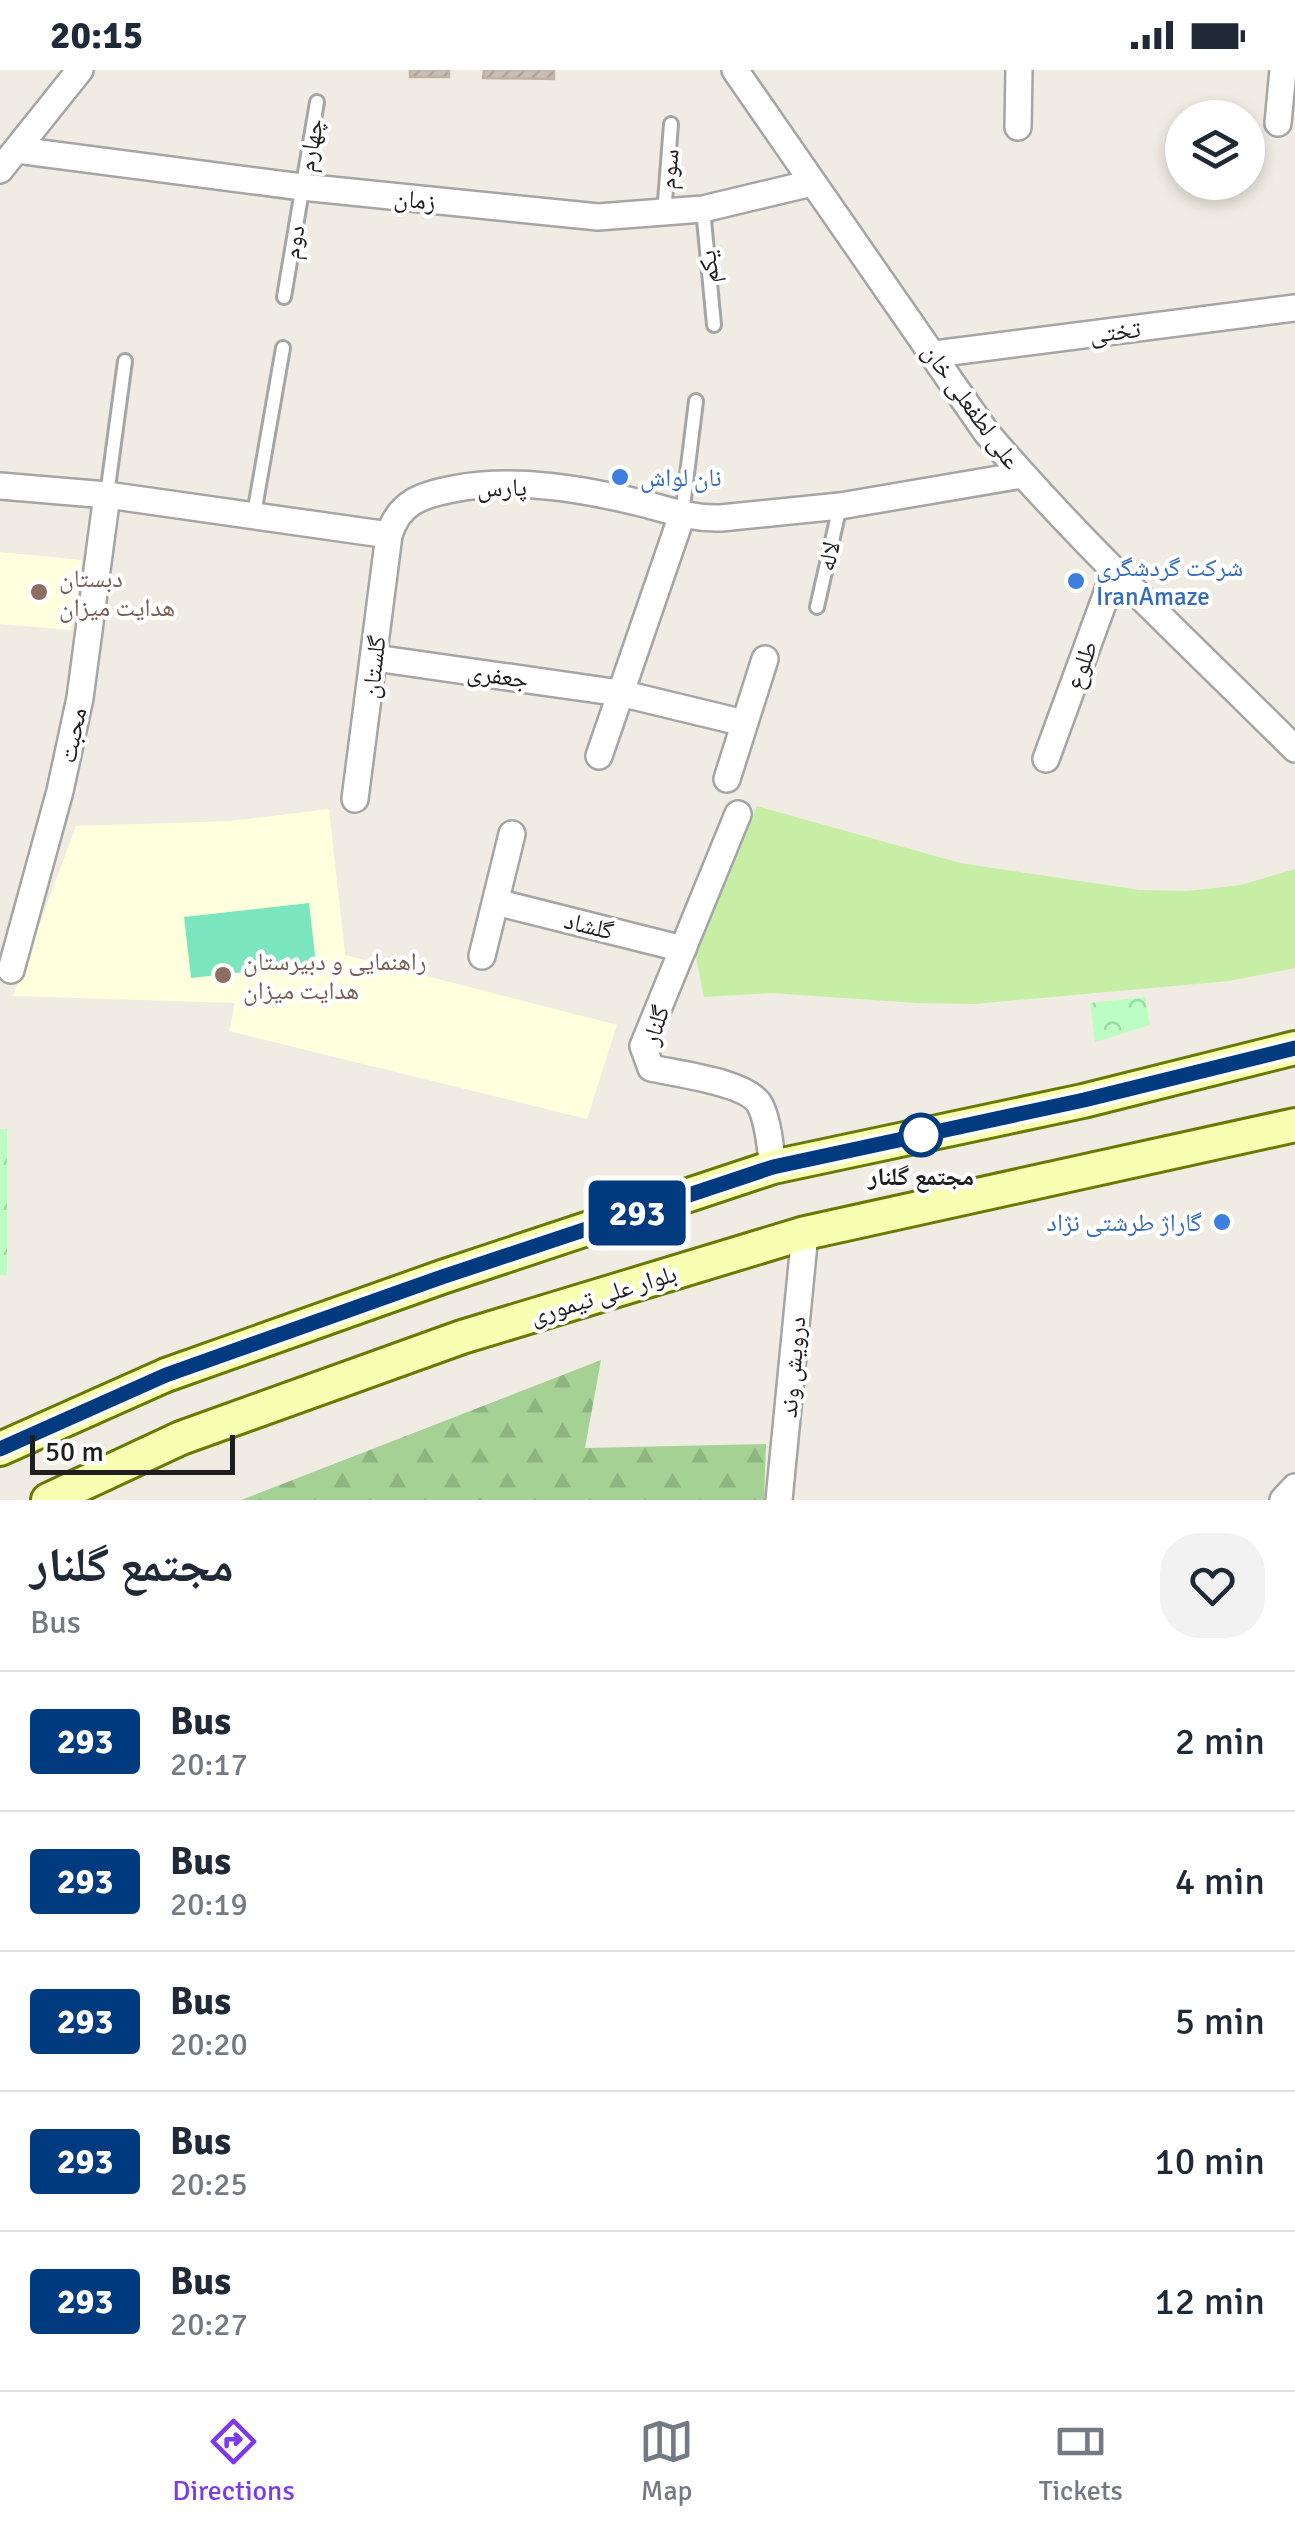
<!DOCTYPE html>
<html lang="en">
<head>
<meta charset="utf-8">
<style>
	:root { --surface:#fff; --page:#f2f2f3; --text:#1f2937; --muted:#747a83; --line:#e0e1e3; --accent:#7c3aed }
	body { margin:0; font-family:Signika,"Noto Naskh Arabic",sans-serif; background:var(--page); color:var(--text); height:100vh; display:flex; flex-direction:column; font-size:38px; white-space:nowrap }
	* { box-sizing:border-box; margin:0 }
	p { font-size:32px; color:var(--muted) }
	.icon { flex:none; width:55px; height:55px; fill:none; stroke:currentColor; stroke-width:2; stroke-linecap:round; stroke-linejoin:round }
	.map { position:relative; height:1430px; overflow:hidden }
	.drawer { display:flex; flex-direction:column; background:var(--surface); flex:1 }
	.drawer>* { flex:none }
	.badge { padding:0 20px; border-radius:8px; font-size:35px; line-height:65px }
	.tools { position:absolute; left:1165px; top:30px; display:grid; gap:20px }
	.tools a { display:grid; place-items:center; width:100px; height:100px; border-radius:50%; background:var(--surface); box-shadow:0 5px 15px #0003; font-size:50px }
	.scale { position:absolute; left:30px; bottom:25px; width:205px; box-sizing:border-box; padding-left:10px; border:5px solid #1e1e1e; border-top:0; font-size:28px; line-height:35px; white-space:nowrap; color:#1e1e1e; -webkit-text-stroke:8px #fff; paint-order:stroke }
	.map>.badge { position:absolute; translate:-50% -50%; box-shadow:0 0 0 5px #fff }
	.round { display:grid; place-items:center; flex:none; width:105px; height:105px; border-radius:40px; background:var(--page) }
	.head { display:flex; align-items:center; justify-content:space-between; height:170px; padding:0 30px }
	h1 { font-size:48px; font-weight:800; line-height:75px }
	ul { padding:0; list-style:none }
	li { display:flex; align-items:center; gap:30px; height:140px; padding:0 30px; border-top:2px solid var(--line) }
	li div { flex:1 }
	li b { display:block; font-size:38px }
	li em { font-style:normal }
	li .badge { min-width:110px; font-weight:700; text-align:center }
	.status { display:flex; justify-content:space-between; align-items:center; height:70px; padding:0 50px; background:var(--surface); direction:ltr }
	.status svg { height:28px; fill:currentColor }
	.tabs { display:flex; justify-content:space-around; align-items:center; height:140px; border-top:2px solid var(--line); background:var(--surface); font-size:28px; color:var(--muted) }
	.tabs a { display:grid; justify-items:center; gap:5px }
	.tabs .selected { color:var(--accent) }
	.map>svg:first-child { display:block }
</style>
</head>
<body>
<div class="status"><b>20:15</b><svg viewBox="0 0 49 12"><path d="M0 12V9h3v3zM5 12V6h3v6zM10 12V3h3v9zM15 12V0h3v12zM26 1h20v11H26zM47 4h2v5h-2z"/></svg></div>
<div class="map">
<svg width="1295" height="1430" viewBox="0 0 1295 1430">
	<defs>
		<pattern id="forest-firs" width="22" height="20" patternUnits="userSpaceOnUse" patternTransform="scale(2.5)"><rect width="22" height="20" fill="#a5d294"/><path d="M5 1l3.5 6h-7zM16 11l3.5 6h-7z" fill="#8eb47f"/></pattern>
		<pattern id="park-crowns" width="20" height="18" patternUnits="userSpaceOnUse" patternTransform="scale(2.5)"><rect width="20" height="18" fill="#bcfdc3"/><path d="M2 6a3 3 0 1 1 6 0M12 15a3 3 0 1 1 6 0" fill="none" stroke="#a1d8a7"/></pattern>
		<pattern id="building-hatch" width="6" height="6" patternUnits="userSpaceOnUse" patternTransform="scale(2.5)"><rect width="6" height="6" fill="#c8beb6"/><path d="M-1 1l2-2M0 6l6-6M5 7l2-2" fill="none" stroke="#aba39c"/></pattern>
	</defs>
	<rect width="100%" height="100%" fill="#f0ece3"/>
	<!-- education -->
	<g fill="#feffdc">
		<path d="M0,482L82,490L71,560L0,554Z"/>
		<path d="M329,739L345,885L617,955L587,1049L229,961L235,933L13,926L76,756L231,751Z"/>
	</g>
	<!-- grass -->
	<path fill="#c6eea4" d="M757,736L960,793L1140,820L1187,821L1241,815L1295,799V898L1229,911L974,934L917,933L771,923L704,927L694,877Z"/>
	<!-- forest -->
	<path fill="url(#forest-firs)" d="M601,1290L585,1378L766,1374L764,1430H241Z"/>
	<!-- park -->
	<g fill="url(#park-crowns)">
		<path d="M1145,927L1150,955L1095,972L1090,933Z"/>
		<rect x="0" y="1059" width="7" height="146"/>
	</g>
	<!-- pitch -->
	<path fill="#7ae5bf" d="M309,833L316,894L191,908L184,847Z"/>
	<!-- building -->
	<g fill="url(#building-hatch)" stroke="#c2b2a4" stroke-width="2.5">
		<rect x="410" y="0" width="39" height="7"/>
		<path d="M484,0H554V9L483,8Z"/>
	</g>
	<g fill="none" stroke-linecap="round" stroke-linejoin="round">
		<defs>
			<g id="lane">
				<path d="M703,139L714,255"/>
				<path d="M664,144L671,54"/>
				<path d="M284,227L317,32"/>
				<path d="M107,425L125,291"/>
				<path d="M254,444L283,278"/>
				<path d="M682,445L696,331"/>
				<path d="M817,537L840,436"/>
			</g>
			<g id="street">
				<path d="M735,0L986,362C1081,474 1191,575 1295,679"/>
				<path d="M1278,53L1283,0"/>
				<path d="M1018,57L1019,0"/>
				<path d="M17,80L302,117L598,147L703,139L812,113"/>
				<path d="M0,100L80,0"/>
				<path d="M935,284L1295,238"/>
				<path d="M0,416L107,425L389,465"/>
				<path d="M375,588L620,623L744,653"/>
				<path d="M599,686L682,445"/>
				<path d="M1046,689L1115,501"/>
				<path d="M727,709L765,589"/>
				<path d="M355,729L389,465C399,432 422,425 453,419C516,407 584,419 645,434C671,441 693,449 721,448L840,436L1022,405"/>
				<path d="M738,744L643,976L651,998C677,1004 748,1012 760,1035C769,1053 770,1078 773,1097"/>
				<path d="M496,832L683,879"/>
				<path d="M482,886L512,764"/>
				<path d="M11,900L60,721L80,628L107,425"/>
				<path d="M779,1430L805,1163"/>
				<path d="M1283,1430L1295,1417"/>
			</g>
			<g id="secondary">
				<path d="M0,1379L166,1305L442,1207L773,1097L1083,1031L1295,978"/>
				<path d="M48,1430L181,1368L462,1267L805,1163L1295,1055"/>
			</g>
		</defs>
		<!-- lane casing -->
		<use href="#lane" stroke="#a5a5a5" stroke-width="18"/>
		<!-- street casing -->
		<use href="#street" stroke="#a5a5a5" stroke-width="30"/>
		<!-- secondary casing -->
		<use href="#secondary" stroke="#687900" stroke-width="38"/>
		<!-- lane -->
		<use href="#lane" stroke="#fff" stroke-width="12"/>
		<!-- street -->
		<use href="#street" stroke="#fff" stroke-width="25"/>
		<!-- secondary -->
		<use href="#secondary" stroke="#f8feb2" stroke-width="32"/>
	</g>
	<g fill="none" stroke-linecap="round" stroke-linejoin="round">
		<defs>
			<path id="line" d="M0,1379L166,1305L442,1207L773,1097L1084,1030L1295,978"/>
		</defs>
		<!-- line casing -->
		<use href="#line" stroke="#fff" stroke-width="22"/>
		<!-- line -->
		<use href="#line" stroke="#003b80" stroke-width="15"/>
	</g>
	<!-- markers -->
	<g fill="#3f7fe0" stroke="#fff" stroke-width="4">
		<circle cx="620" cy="407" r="10"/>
		<circle cx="1076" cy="511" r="10"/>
		<circle cx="1222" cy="1152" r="10"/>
	</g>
	<g fill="#8d6e63" stroke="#fff" stroke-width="4">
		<circle cx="39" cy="522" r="10"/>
		<circle cx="223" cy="905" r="10"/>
	</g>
	<circle fill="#fff" stroke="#003b80" stroke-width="5" cx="921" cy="1065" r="20"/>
	<g text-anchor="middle" stroke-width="8" stroke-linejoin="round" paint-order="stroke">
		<!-- street labels -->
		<g font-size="25" fill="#1e1e1e" stroke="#fff">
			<text transform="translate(310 75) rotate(-80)" y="9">چهارم</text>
			<text transform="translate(668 99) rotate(-85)" y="9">سوم</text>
			<text transform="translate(415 129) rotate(6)" y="9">زمان</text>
			<text transform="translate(293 172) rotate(-81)" y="9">دوم</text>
			<text transform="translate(708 197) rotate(-96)" y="9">یکم</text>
			<text transform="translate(1115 261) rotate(-7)" y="9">تختی</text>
			<text transform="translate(972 336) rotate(54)" y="9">علی لطفعلی خان</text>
			<text transform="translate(502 417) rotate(-1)" y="9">پارس</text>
			<text transform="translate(828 486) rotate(-77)" y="9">لاله</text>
			<text transform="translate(1081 595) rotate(-70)" y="9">طلوع</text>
			<text transform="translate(373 597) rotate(-83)" y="9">گلستان</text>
			<text transform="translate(498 605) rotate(8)" y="9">جعفری</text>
			<text transform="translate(72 665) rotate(-78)" y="9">محبت</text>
			<text transform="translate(589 855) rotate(14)" y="9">گلشاد</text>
			<text transform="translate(655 955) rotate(-72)" y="9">گلنار</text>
			<text transform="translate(603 1224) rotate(-17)" y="9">بلوار علی تیموری</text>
			<text transform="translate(792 1297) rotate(-85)" y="9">درویش‌ وند</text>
		</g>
		<!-- shop labels -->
		<g font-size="25" fill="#366cbe" stroke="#fff" text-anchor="start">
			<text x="640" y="416">نان لواش</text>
			<text x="1096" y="506">شرکت گردشگری<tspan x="1096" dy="29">IranAmaze</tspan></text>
			<text x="1202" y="1161" text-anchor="end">گاراژ طرشتی نژاد</text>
		</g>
		<!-- education labels -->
		<g font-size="25" fill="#785e54" stroke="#fff" text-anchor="start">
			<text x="59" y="517">دبستان<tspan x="59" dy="29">هدایت میزان</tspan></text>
			<text x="243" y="900">راهنمایی و دبیرستان<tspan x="243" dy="29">هدایت میزان</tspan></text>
		</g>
		<!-- stop labels -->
		<g font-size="25" font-weight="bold" fill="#1e1e1e" stroke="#fff">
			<text x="921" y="1115">مجتمع گلنار</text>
		</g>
	</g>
</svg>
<div class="tools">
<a><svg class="icon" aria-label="layers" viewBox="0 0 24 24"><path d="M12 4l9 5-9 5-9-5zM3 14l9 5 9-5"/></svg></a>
</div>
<div class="scale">50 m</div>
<b class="badge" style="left:637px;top:1143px;background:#003b80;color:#fff">293</b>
</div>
<section class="drawer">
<div class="head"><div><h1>مجتمع گلنار</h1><p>Bus</p></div><a class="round"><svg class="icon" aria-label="heart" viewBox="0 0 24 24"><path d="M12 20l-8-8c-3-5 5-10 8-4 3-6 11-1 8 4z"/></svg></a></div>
<ul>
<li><span class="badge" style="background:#003b80;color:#fff">293</span><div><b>Bus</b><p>20:17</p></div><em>2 min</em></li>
<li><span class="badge" style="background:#003b80;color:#fff">293</span><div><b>Bus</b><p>20:19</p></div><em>4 min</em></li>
<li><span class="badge" style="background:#003b80;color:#fff">293</span><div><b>Bus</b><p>20:20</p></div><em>5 min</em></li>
<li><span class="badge" style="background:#003b80;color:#fff">293</span><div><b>Bus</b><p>20:25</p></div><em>10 min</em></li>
<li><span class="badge" style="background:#003b80;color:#fff">293</span><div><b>Bus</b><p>20:27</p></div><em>12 min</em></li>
</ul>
</section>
<nav class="tabs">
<a class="selected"><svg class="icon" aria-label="directions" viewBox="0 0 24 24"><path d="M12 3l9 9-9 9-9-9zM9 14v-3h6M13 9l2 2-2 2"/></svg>Directions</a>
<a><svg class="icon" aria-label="map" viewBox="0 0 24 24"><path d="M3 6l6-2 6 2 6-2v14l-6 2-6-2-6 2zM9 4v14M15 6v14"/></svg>Map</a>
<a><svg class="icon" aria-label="tickets" viewBox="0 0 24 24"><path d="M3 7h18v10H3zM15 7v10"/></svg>Tickets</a>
</nav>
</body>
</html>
